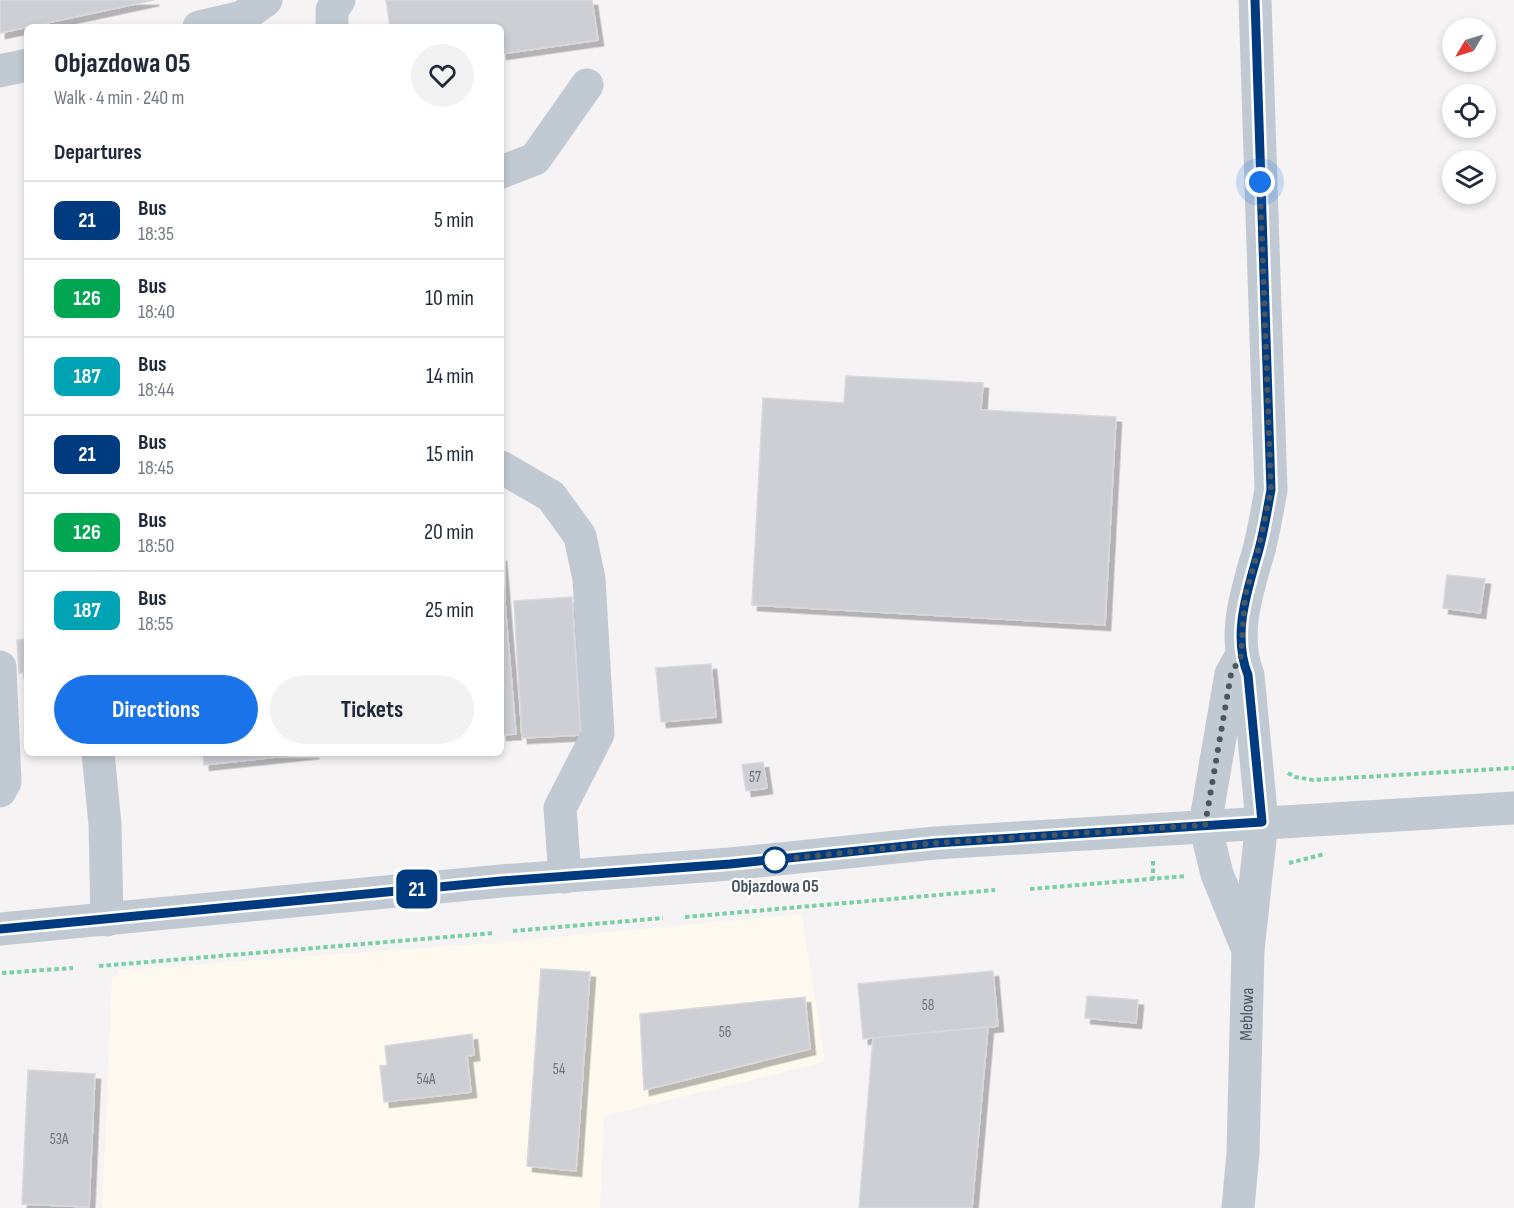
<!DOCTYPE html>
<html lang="en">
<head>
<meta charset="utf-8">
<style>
	:root { --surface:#fff; --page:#f2f2f3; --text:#1f2937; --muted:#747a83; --line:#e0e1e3; --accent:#1a73e8 }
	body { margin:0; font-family:"Sofia Sans Condensed",sans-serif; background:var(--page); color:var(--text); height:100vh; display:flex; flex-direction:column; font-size:22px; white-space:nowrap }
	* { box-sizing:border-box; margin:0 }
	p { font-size:20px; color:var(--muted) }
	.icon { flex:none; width:33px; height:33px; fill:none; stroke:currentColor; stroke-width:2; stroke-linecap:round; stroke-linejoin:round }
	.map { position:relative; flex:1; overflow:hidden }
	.panel { position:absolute; left:24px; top:24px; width:480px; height:732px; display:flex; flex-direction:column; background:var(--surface); border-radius:9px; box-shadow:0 3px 9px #0003 }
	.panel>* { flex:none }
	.badge { padding:0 12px; border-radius:9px; font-size:21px; line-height:39px }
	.needle { width:39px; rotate:232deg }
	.fabs { position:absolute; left:1442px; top:18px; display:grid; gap:12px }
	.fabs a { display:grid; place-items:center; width:54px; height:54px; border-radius:50%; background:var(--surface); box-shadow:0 3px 9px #0003; font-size:30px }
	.you { position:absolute; width:30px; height:30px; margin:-15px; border:4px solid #fff; border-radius:50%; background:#1a73e8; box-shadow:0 0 0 9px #1a73e833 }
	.map>.badge { position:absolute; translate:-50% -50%; box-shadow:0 0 0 3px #fff }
	h2 { padding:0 30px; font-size:22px; line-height:54px }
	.round { display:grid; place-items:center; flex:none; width:63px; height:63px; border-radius:32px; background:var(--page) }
	.summary { display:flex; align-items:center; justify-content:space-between; height:102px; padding:0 30px }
	h1 { font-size:28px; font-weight:700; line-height:45px }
	.cta { display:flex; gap:12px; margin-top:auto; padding:12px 30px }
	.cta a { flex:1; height:69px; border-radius:36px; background:var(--accent); color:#fff; font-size:24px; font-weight:700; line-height:69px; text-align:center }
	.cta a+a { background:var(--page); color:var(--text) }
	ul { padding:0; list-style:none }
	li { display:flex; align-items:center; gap:18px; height:78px; padding:0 30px; border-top:2px solid var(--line) }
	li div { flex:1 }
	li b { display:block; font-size:22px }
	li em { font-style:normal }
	li .badge { min-width:66px; font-weight:700; text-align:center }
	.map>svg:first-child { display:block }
</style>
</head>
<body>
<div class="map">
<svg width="1514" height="1208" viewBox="0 0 1514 1208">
	<defs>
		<filter id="shadow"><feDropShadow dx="5.5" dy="5.5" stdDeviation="0" flood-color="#0004"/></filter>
	</defs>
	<rect width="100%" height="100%" fill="#f5f3f3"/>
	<!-- commercial -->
	<path fill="#fdf9ef" d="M802,914L825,1062L604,1116L600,1208H102L112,979L120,970L503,942Z"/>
	<!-- building -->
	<g fill="#cdcfd5" stroke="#d7d9de" stroke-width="1.5" filter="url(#shadow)">
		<path d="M0,0H154L0,33Z"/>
		<path d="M386,0H592L598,40L501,54V27H390Z"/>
		<path d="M846,376L983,383L981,410L1116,417L1105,625L752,605L763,398L844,403Z"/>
		<path d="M501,555L516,734L501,735Z"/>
		<path d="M1447,575L1485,579L1480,613L1443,608Z"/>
		<path d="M572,597L581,735L522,738L514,601Z"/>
		<path d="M27,639V673H19L17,640Z"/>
		<path d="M711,664L716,717L661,722L656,668Z"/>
		<path d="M203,753H314L204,765Z"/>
		<path d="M763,762L767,788L746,791L742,765Z"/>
		<path d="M541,969L590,972L576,1171L527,1166Z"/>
		<path d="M993,971L998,1026L863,1039L858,984Z"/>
		<path d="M1087,996L1138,1000L1136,1023L1085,1018Z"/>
		<path d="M805,997L810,1049L644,1090L640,1014Z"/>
		<path d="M988,1027L972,1208H859L873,1038Z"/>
		<path d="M472,1034L474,1055L467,1056L471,1092L384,1102L380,1066L387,1065L385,1046Z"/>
		<path d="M28,1070L95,1074L89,1207L22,1204Z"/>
	</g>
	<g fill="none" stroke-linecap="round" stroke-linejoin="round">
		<!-- path -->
		<g stroke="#7ad0a6" stroke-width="4" stroke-dasharray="4.5 3" stroke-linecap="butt">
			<path d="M1288,773L1295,777L1313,780L1514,768"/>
			<path d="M1153,861V879"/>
			<path d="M1289,863L1325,854"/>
			<path d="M1030,889L1187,876"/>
			<path d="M685,917L995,890"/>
			<path d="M513,931L663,918"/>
			<path d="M99,966L495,933"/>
			<path d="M2,973L73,968"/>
		</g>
		<!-- minor -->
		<g stroke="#c1cad2" stroke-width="33">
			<path d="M199,27L242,17L266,0"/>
			<path d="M332,27V10L339,0"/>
			<path d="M0,71L27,65"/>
			<path d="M501,172L535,159L587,85"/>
			<path d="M501,467L551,496L580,536L589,579L598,734L560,808L565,877"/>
			<path d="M1240,658L1231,674L1205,825L1217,874L1248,950"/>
			<path d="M0,667L5,782L0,791"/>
			<path d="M98,753L105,824L107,920"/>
			<path d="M0,929L501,881L730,864L935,843L1514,808"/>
			<path id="s1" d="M1238,1208L1243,1153L1248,950L1262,822L1248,675C1232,635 1247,592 1258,553C1264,532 1267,511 1271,490L1255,0"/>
		</g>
	</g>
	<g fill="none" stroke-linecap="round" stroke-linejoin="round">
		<defs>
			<path id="line" d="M0,929L501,881L730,864L935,843L1262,822L1248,675C1232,635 1247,592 1258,553C1264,532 1267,511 1271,490L1255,0"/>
		</defs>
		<!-- line casing -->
		<use href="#line" stroke="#fff" stroke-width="14"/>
		<!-- line -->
		<use href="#line" stroke="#003b80" stroke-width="9"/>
		<!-- walk -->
		<path stroke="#4a5661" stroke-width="6" stroke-dasharray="0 10.8" d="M775,860L935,843L1205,825L1231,674L1241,656L1245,596L1258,551L1271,490L1260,182"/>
	</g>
	<!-- markers -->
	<circle fill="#fff" stroke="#003b80" stroke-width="3" cx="775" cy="860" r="12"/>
	<g text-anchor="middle" stroke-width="4.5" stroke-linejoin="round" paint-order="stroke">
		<!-- number labels -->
		<g font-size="15" fill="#6b747e">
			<text x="755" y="782">57</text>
			<text x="928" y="1010">58</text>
			<text x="725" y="1037">56</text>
			<text x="559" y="1074">54</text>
			<text x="426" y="1084">54A</text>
			<text x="59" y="1144">53A</text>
		</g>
		<!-- stop labels -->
		<g font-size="18" font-weight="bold" fill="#4a5661" stroke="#fff">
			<text x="775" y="892">Objazdowa 05</text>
		</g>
		<!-- street labels -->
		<g font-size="18" fill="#4a5661" stroke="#fff">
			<text dy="6" stroke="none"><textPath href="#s1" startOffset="194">Meblowa</textPath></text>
		</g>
	</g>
</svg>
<div class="fabs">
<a><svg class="needle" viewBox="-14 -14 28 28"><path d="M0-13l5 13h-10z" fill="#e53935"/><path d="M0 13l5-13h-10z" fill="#747a83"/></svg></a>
<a><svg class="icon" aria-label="locate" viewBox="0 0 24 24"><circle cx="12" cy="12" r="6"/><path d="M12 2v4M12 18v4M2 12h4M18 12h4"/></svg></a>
<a><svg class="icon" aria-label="layers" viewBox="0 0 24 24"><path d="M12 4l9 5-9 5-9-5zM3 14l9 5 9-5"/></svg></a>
</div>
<div class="you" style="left:1260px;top:182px"></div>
<b class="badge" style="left:417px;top:889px;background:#003b80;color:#fff">21</b>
<section class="panel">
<div class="summary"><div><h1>Objazdowa 05</h1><p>Walk · 4 min · 240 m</p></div><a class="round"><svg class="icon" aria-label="heart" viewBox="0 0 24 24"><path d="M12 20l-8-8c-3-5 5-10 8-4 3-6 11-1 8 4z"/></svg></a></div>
<h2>Departures</h2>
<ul>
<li><span class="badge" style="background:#003b80;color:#fff">21</span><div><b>Bus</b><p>18:35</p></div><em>5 min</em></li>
<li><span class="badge" style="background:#00a651;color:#fff">126</span><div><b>Bus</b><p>18:40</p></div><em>10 min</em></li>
<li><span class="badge" style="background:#00a3b4;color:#fff">187</span><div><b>Bus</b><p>18:44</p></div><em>14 min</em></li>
<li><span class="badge" style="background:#003b80;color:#fff">21</span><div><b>Bus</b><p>18:45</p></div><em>15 min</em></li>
<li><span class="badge" style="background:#00a651;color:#fff">126</span><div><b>Bus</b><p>18:50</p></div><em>20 min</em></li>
<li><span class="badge" style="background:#00a3b4;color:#fff">187</span><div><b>Bus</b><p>18:55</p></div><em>25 min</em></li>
</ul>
<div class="cta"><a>Directions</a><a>Tickets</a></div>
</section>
</div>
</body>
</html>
